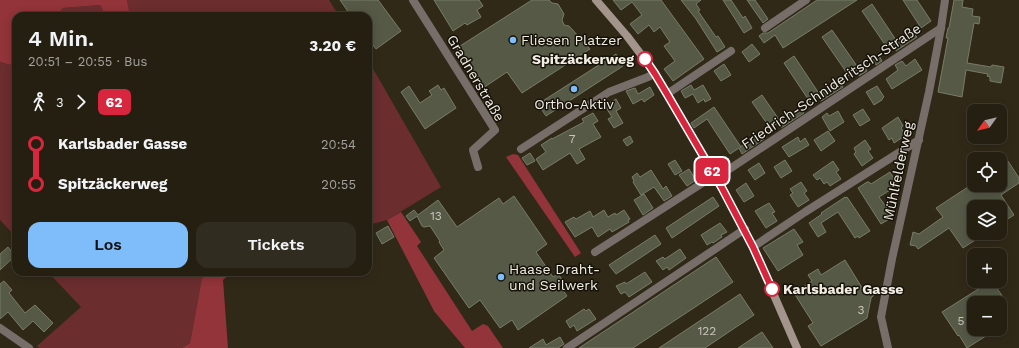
<!DOCTYPE html>
<html lang="de">
<head>
<meta charset="utf-8">
<style>
	:root { --surface:#251f12; --page:#312c20; --text:#f1f3f6; --muted:#a3a29f; --line:#423d32; --accent:#7fbdfa }
	body { margin:0; font-family:"Work Sans",sans-serif; background:var(--page); color:var(--text); height:100vh; display:flex; flex-direction:column; font-size:15px; white-space:nowrap }
	* { box-sizing:border-box; margin:0 }
	p { font-size:13px; color:var(--muted) }
	.icon { flex:none; width:22px; height:22px; fill:none; stroke:currentColor; stroke-width:2; stroke-linecap:round; stroke-linejoin:round }
	.map { position:relative; flex:1; overflow:hidden }
	.drawer { position:absolute; left:12px; top:12px; width:360px; height:264px; display:flex; flex-direction:column; background:var(--surface); border-radius:12px; box-shadow:0 2px 10px #0003,0 0 0 1px var(--line) }
	.drawer>* { flex:none }
	.badge { padding:0 8px; border-radius:6px; font-size:14px; line-height:26px }
	.needle { width:26px; rotate:236deg }
	.fabs { position:absolute; left:967px; top:104px; display:grid; gap:8px }
	.fabs a { display:grid; place-items:center; width:40px; height:40px; border-radius:8px; background:var(--surface); box-shadow:0 2px 10px #0003,0 0 0 1px var(--line); font-size:20px }
	.map>.badge { position:absolute; translate:-50% -50%; box-shadow:0 0 0 2px #fff }
	.legs { display:flex; align-items:center; gap:6px; height:44px; padding:0 16px; font-size:13px }
	.legs p { margin-inline-start:auto }
	.head { display:flex; align-items:center; justify-content:space-between; height:68px; padding:0 16px }
	h1 { font-size:22px; font-weight:600; line-height:30px }
	.cta { display:flex; gap:8px; margin-top:auto; padding:8px 16px }
	.cta a { flex:1; height:46px; border-radius:12px; background:var(--accent); color:#111; font-size:16px; font-weight:600; line-height:46px; text-align:center }
	.cta a+a { background:var(--page); color:var(--text) }
	ul { padding:0 16px; list-style:none }
	li { display:flex; align-items:center; gap:14px; height:40px; font-size:15px }
	li i { display:grid; place-items:center; width:6px; height:100%; margin:0 5px; background:currentColor }
	li i::after { content:''; width:10px; height:10px; margin:-5px; border:3px solid; border-radius:50%; background:var(--surface) }
	li p { margin-inline-start:auto }
	li:first-child i { background:linear-gradient(#0000 50%,currentColor 0) }
	li:last-child i { background:linear-gradient(currentColor 50%,#0000 0) }
	.map>svg:first-child { display:block }
</style>
</head>
<body>
<div class="map">
<svg width="1019" height="348" viewBox="0 0 1019 348">
	<rect width="100%" height="100%" fill="#312918"/>
	<!-- green -->
	<g fill="#6c2d2f">
		<path d="M127,0H329L339,16H130Z"/>
		<path d="M100,5L106,16H56L63,8Z"/>
		<path d="M16,60V237L0,220V62L11,65Z"/>
		<path d="M368,60L441,187L387,220L368,225Z"/>
		<path d="M48,272H210L202,278L190,343L182,348H39L37,346L81,307Z"/>
	</g>
	<!-- forest -->
	<g fill="#923439">
		<path d="M0,0H127L130,16H106L100,5L63,8L56,16H16V60L11,65L0,62Z"/>
		<path d="M513,154L518,155L581,253L575,257L506,157Z"/>
		<path d="M401,212L421,242L417,246L472,331L483,324L488,326L503,348H465L434,311L387,220Z"/>
		<path d="M210,272H232L223,280L228,348H182L190,343L202,278Z"/>
	</g>
	<!-- building -->
	<g fill="#555946" stroke="#777c68">
		<path d="M340,0H378L401,31L376,49L368,39V16H351Z"/>
		<path d="M434,0H479L483,6L477,10L481,17L467,25L465,23L453,31Z"/>
		<path d="M532,0H549L552,3L558,4L564,14L562,20L564,25L569,26L590,49L522,93L507,72L483,88L457,48Z"/>
		<path d="M613,0H661L704,59L673,81L664,69L675,61L664,46L670,42L660,27L654,32L649,25L638,34L630,24L642,15L632,2L621,10Z"/>
		<path d="M681,0H701L696,4L700,10L698,11L716,37L718,36L725,47L717,52L696,19Z"/>
		<path d="M723,0H731L743,18L745,16L752,28L744,33Z"/>
		<path d="M747,0H755L768,19L763,23Z"/>
		<path d="M817,0H857L783,48L775,35L764,43L759,36L763,33H768Z"/>
		<path d="M903,0H917L931,21L921,28Z"/>
		<path d="M954,0H963L962,7L973,9L972,16L980,17L979,24L974,23L967,63L991,67L992,65L1004,67L1001,83L990,81V77L987,76L988,74L966,70L962,97L938,92L948,38H946L948,28H949Z"/>
		<path d="M872,4L898,43L913,32L917,37L896,51L893,46L888,49L862,11Z"/>
		<path d="M832,30L859,69L864,66L867,71L859,76L856,71L849,76L822,37Z"/>
		<path d="M752,44L760,54L749,62L742,52Z"/>
		<path d="M616,54L623,66L546,116L538,104Z"/>
		<path d="M794,56L820,95L840,81L843,87L821,101L818,96L810,102L784,63Z"/>
		<path d="M879,56L882,61L876,65L873,60Z"/>
		<path d="M915,59L922,70L892,89L886,79L898,70L895,65L902,61L906,66Z"/>
		<path d="M724,64L731,75L721,81L714,71Z"/>
		<path d="M438,85L441,90L444,88L456,108L425,129L401,92L409,86L420,103L432,95L429,91Z"/>
		<path d="M691,85L694,90L703,85L711,99L705,102L704,99L698,103L693,94L685,98L681,91Z"/>
		<path d="M877,86L884,97L882,99V100L874,105L866,92Z"/>
		<path d="M650,87L654,95L644,102L642,99L633,104L626,91L635,88L638,94Z"/>
		<path d="M762,95L780,121L800,107L804,113L781,128L778,123L770,128L752,102Z"/>
		<path d="M616,99L621,108L616,111L623,123L614,128L608,119L612,117L605,106Z"/>
		<path d="M714,107L741,147H740L761,134L764,139L742,154L739,148L730,154L707,119L694,128L691,123Z"/>
		<path d="M863,109L870,120L860,126L853,115Z"/>
		<path d="M838,111L844,122L830,131L822,117L827,113L829,116Z"/>
		<path d="M593,113L598,121L593,124L601,137L579,149L585,159L577,164L570,153L543,170L536,159L546,152L541,145L552,138V139L584,122L582,119Z"/>
		<path d="M898,117L903,126L901,128L906,135L894,143L892,138L889,140L882,128Z"/>
		<path d="M828,131L835,141L821,151L814,140Z"/>
		<path d="M630,136L633,142L627,146L623,140Z"/>
		<path d="M798,137L800,142L805,138L809,145L789,157L782,147Z"/>
		<path d="M865,140L871,149L868,151L873,158L862,166L854,154L856,152L854,148Z"/>
		<path d="M530,153L535,161L527,165L522,158Z"/>
		<path d="M675,160L682,171L675,175L668,164Z"/>
		<path d="M785,160L792,171L781,178L774,167Z"/>
		<path d="M833,161L839,170L836,172L841,179L830,186L827,182L824,184L820,178L817,180L813,175Z"/>
		<path d="M1008,161L1019,178V183L1001,195L1014,215L1000,224V207H974V233H986L963,248L949,228L918,249L916,246L910,245L913,232L919,234L943,217L936,208L971,185H1000V166Z"/>
		<path d="M759,163L765,173L755,180L748,170Z"/>
		<path d="M689,169L696,180L687,186L679,175Z"/>
		<path d="M651,170L663,189L666,186L672,196L664,201L654,187L641,195L633,182L634,181L632,177L637,173L640,177Z"/>
		<path d="M890,172L898,185L879,197L892,215L890,217L891,218L881,224L858,188L867,182H869L871,184Z"/>
		<path d="M801,182L807,191L804,193L809,200L798,207L790,195L793,193L790,189Z"/>
		<path d="M746,183L754,196L744,202L736,190Z"/>
		<path d="M644,194L653,208L643,215L634,200Z"/>
		<path d="M514,196L547,244L536,252L553,277L558,274L565,283L560,286L567,296L518,330L512,320L500,328L480,300L469,308L434,258L444,250L439,242L440,241L430,226L424,227L422,226L417,216L410,221L406,216L414,210L418,215L438,200L457,227L499,198L503,204Z"/>
		<path d="M713,197L719,206L672,238L666,228Z"/>
		<path d="M845,197V198L847,197L870,231L859,238L858,236L855,238L838,212L821,223L826,232L818,237L809,223L822,214L821,213Z"/>
		<path d="M769,203L775,212L772,213L777,221L766,228L755,211Z"/>
		<path d="M604,210L608,217L615,213L616,215L624,210L630,219L628,220L629,222L612,232L610,229L598,237L592,227L575,237L565,222L574,217L576,219L590,211L593,217Z"/>
		<path d="M720,223L727,232L721,235L722,237L713,243L712,242L707,245L701,235Z"/>
		<path d="M388,226L394,237L382,244L376,233Z"/>
		<path d="M794,229L803,242L797,245L803,255L778,271L763,248Z"/>
		<path d="M655,235L661,244L616,274L609,265Z"/>
		<path d="M8,247L15,256L0,270V254Z"/>
		<path d="M680,249L686,258L669,270L667,267L663,270L656,261L663,257L665,259Z"/>
		<path d="M716,257L733,282L633,348H579Z"/>
		<path d="M845,260L864,291L869,287L874,295L871,298L867,318L821,346L808,326L813,323L794,293L812,281L808,275L818,269L821,275Z"/>
		<path d="M645,272L652,282L629,297L625,292L621,294L616,286L625,282L626,284Z"/>
		<path d="M4,281L12,290L9,293L25,313L35,305L53,323L44,332L33,321L23,330L8,312L0,319V284Z"/>
		<path d="M991,281H992L1007,303L1000,308V303H974V329H997L967,348L959,335L958,336L942,312Z"/>
		<path d="M740,294L754,315L705,348H659Z"/>
		<path d="M584,309L586,311L589,309L596,319L577,331L574,325L570,328L566,321Z"/>
		<path d="M1000,311L1007,322L1000,327Z"/>
		<path d="M762,332L773,348H738Z"/>
		<path d="M560,337L564,344L558,348H529L543,339L546,345Z"/>
	</g>
	<g fill="none" stroke-linecap="round" stroke-linejoin="round">
		<!-- minor -->
		<g stroke="#776e69" stroke-width="8">
			<path d="M413,0L495,130L473,150L478,167"/>
			<path d="M765,28L806,0"/>
			<path d="M667,94L731,51"/>
			<path d="M521,149L609,92L648,77L655,73"/>
			<path d="M716,178L941,28"/>
			<path d="M753,247L805,212L919,140"/>
			<path d="M595,252L715,175"/>
			<path d="M0,328L29,348"/>
			<path d="M567,348L745,229"/>
			<path d="M888,348L881,317L892,259L929,92L941,28L945,0"/>
		</g>
		<!-- secondary -->
		<path stroke="#a3948c" stroke-width="8" d="M596,0L627,36L655,73L722,188L753,247L797,348"/>
	</g>
	<g fill="none" stroke-linecap="round" stroke-linejoin="round">
		<defs>
			<path id="line-1" d="M645,59L655,74L667,94L722,188L753,247L772,289"/>
		</defs>
		<!-- line-1 casing -->
		<use href="#line-1" stroke="#fff" stroke-width="9"/>
		<!-- line-1 -->
		<use href="#line-1" stroke="#d7263d" stroke-width="6"/>
	</g>
	<!-- markers -->
	<g fill="#7fbdfa" stroke="#15120a" stroke-width="1.5">
		<circle cx="513" cy="40" r="4"/>
		<circle cx="574" cy="89" r="4"/>
		<circle cx="501" cy="277" r="4"/>
	</g>
	<g fill="#fff" stroke="#d7263d" stroke-width="2">
		<circle cx="645" cy="59" r="7"/>
		<circle cx="772" cy="289" r="7"/>
	</g>
	<g text-anchor="middle" stroke-width="3" stroke-linejoin="round" paint-order="stroke">
		<!-- number labels -->
		<g font-size="12" fill="#cbc7bb">
			<text x="572" y="143">7</text>
			<text x="436" y="220">13</text>
			<text x="861" y="314">3</text>
			<text x="961" y="325">5</text>
			<text x="707" y="335">122</text>
		</g>
		<!-- poi labels -->
		<g font-size="14" fill="#f2ece2" stroke="#15120a" text-anchor="start">
			<text x="521" y="45">Fliesen Platzer</text>
			<text x="574" y="109" text-anchor="middle">Ortho-Aktiv</text>
			<text x="509" y="274">Haase Draht-<tspan x="509" dy="16">und Seilwerk</tspan></text>
		</g>
		<!-- stop labels -->
		<g font-size="14" font-weight="bold" fill="#f2ece2" stroke="#15120a" text-anchor="end">
			<text x="634" y="64">Spitzäckerweg</text>
			<text x="783" y="294" text-anchor="start">Karlsbader Gasse</text>
		</g>
		<!-- street labels -->
		<g font-size="14" fill="#f2ece2" stroke="#15120a">
			<text transform="translate(476 78) rotate(59)" y="5">Gradnerstraße</text>
			<text transform="translate(831 86) rotate(-34)" y="5">Friedrich-Schnideritsch-Straße</text>
			<text transform="translate(898 171) rotate(-78)" y="5">Mühlfelderweg</text>
		</g>
	</g>
</svg>
<div class="fabs">
<a><svg class="needle" viewBox="-14 -14 28 28"><path d="M0-13l5 13h-10z" fill="#e53935"/><path d="M0 13l5-13h-10z" fill="#a3a29f"/></svg></a>
<a><svg class="icon" aria-label="locate" viewBox="0 0 24 24"><circle cx="12" cy="12" r="6"/><path d="M12 2v4M12 18v4M2 12h4M18 12h4"/></svg></a>
<a><svg class="icon" aria-label="layers" viewBox="0 0 24 24"><path d="M12 4l9 5-9 5-9-5zM3 14l9 5 9-5"/></svg></a>
<a>+</a>
<a>−</a>
</div>
<b class="badge" style="left:712px;top:171px;background:#d7263d;color:#fff">62</b>
<section class="drawer">
<div class="head"><div><h1>4 Min.</h1><p>20:51 – 20:55 · Bus</p></div><b>3.20 €</b></div>
<div class="legs"><svg class="icon" aria-label="walk" viewBox="0 0 24 24"><circle cx="13" cy="4" r="2"/><path d="M13 8l-2 6 4 7M11 14l-3 7M7 12l3-4h3l4 4"/></svg>3<svg class="icon" aria-label="forward" viewBox="0 0 24 24"><path d="M9 5l7 7-7 7"/></svg><b class="badge" style="background:#d7263d;color:#fff">62</b></div>
<ul>
<li><i style="color:#d7263d"></i><b>Karlsbader Gasse</b><p>20:54</p></li>
<li><i style="color:#d7263d"></i><b>Spitzäckerweg</b><p>20:55</p></li>
</ul>
<div class="cta"><a>Los</a><a>Tickets</a></div>
</section>
</div>
</body>
</html>
